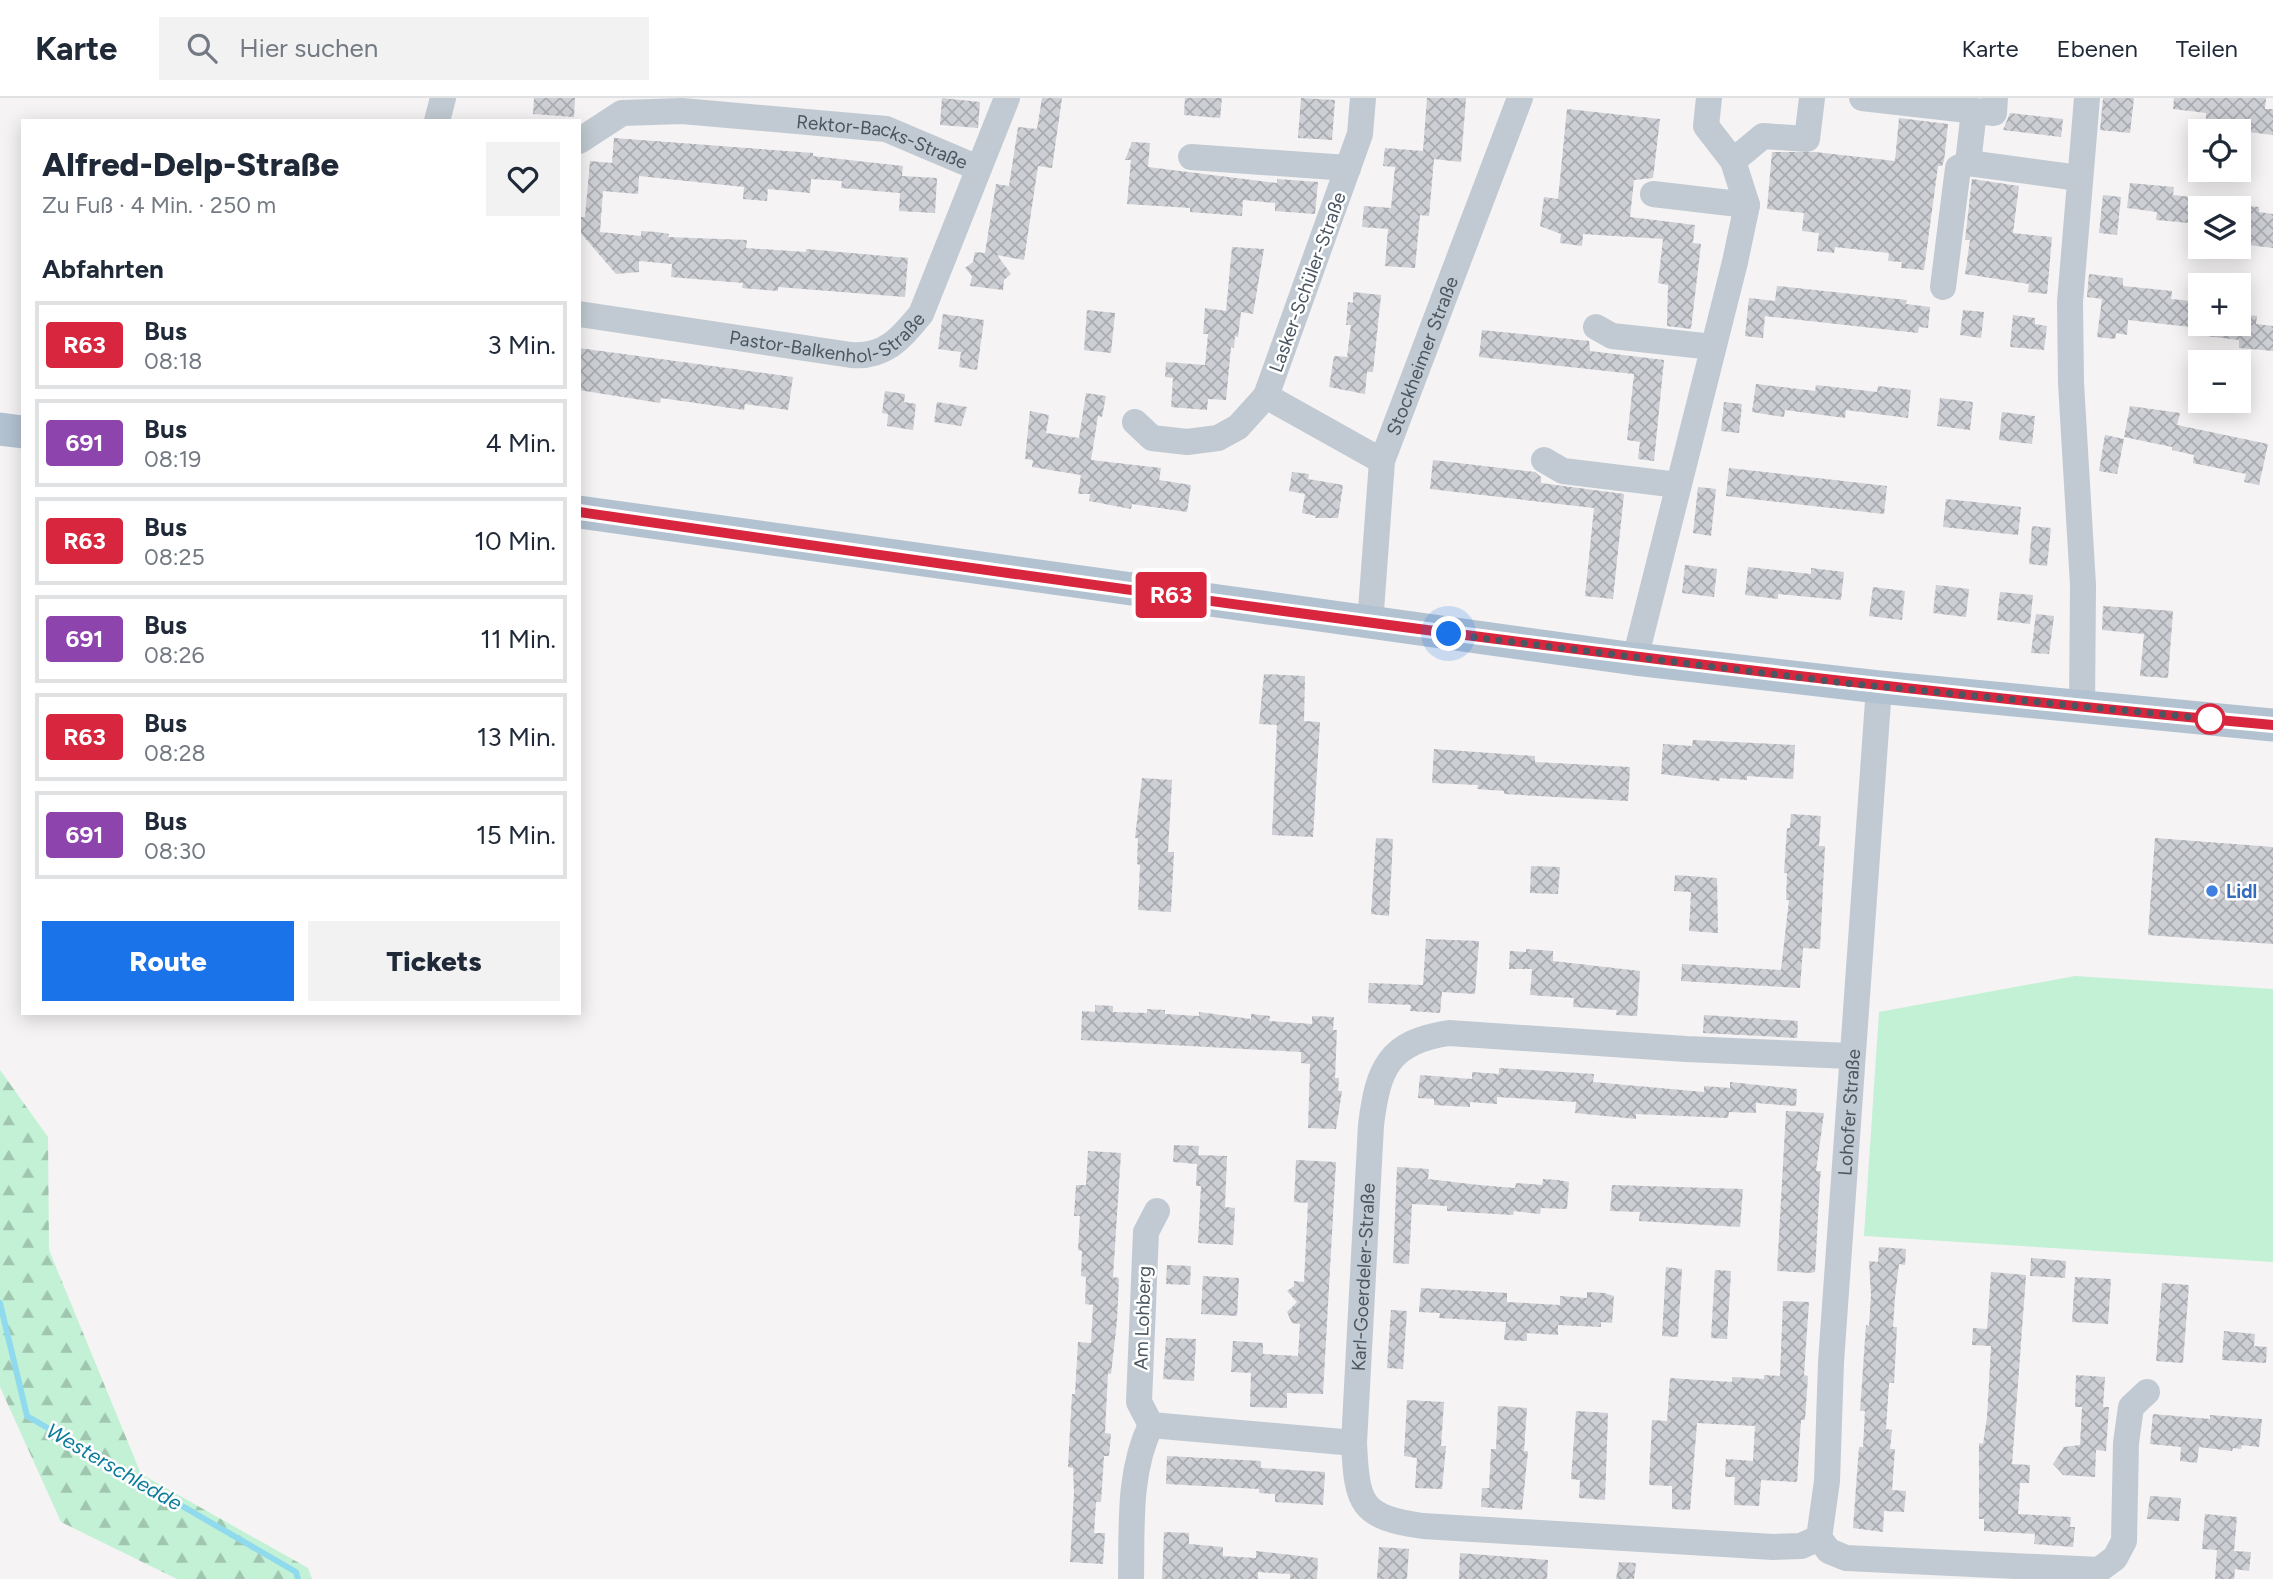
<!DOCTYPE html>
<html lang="de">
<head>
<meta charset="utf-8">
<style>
	:root { --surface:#fff; --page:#f2f2f3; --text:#1f2937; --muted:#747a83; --line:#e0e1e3; --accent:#1a73e8 }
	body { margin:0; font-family:Figtree,sans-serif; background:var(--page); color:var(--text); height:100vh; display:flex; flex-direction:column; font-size:26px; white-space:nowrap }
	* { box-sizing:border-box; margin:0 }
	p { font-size:23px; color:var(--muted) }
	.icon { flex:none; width:38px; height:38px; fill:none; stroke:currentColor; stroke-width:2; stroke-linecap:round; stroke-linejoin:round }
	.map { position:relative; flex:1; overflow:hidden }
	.panel { position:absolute; left:21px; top:21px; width:560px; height:896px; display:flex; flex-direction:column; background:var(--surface); border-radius:0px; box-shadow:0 4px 18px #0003 }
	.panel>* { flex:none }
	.badge { padding:0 14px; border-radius:5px; font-size:24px; line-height:46px }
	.fabs { position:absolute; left:2188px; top:21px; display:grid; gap:14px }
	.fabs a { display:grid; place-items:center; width:63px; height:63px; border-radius:0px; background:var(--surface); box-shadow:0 4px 18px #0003; font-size:35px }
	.you { position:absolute; width:35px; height:35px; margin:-18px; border:5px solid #fff; border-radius:50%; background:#1a73e8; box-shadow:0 0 0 10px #1a73e833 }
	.map>.badge { position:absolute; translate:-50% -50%; box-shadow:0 0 0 4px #fff }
	h2 { padding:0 21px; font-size:26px; line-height:63px }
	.round { display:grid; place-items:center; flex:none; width:74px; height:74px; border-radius:0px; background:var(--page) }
	.overview { display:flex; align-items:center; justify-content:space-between; height:119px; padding:0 21px }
	h1 { font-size:33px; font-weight:800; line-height:52px }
	.action { display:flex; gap:14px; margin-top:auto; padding:14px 21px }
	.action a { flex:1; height:80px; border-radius:0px; background:var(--accent); color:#fff; font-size:28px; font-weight:800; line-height:80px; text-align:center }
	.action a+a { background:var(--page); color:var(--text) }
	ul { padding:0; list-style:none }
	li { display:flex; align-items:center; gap:21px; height:88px; margin:0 14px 10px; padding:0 7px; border:4px solid var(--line); border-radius:0px }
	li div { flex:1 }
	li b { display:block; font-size:26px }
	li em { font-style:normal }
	li .badge { min-width:77px; font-weight:700; text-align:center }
	header { display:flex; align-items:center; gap:42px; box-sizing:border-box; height:98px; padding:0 35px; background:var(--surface); border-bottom:2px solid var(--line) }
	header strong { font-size:33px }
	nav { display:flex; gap:38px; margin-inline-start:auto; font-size:24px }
	.search { width:490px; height:63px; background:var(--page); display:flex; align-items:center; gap:18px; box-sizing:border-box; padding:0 24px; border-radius:0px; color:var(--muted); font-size:26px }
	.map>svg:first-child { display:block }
</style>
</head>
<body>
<header>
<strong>Karte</strong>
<div class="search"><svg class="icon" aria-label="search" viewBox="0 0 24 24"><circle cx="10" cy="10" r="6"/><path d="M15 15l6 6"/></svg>Hier suchen</div>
<nav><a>Karte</a><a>Ebenen</a><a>Teilen</a></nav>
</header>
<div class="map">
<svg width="2273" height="1481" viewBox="0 0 2273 1481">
	<defs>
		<pattern id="forest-firs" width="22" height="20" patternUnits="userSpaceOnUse" patternTransform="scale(1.75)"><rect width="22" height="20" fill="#c3f1d5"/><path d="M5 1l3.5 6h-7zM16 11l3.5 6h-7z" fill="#a0c6b0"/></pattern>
		<pattern id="building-cross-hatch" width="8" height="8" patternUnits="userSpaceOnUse" patternTransform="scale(1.75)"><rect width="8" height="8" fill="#cdcfd5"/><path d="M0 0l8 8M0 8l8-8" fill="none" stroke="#a8abb0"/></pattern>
	</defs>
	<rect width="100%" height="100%" fill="#f5f3f3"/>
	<!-- grass -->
	<path fill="#c3f1d5" d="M2075,878L2273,891V1164L1864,1138L1879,914Z"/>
	<!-- forest -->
	<path fill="url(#forest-firs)" d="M0,972L48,1039L49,1152L141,1376L308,1470L312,1481H177L61,1424L0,1289Z"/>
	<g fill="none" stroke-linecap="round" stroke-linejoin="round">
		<!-- stream -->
		<path stroke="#90daee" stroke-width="6" d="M0,1205L27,1318L296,1474L298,1481"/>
	</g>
	<!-- building -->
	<g fill="url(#building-cross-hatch)">
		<path d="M534,0H575L574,19L533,16Z"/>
		<path d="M942,0L980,4L978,30L940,27Z"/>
		<path d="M1042,0H1062L1052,70L1038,68L1024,162L997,157L1011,176L1004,182L1003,192L970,188L972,178L965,170L973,164L975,154L985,155L996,86L1009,88L1018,29L1037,31Z"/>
		<path d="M1185,0H1222L1220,20L1184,17Z"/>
		<path d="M1301,0L1335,2L1332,42L1298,40Z"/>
		<path d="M1427,0H1466L1461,64L1434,61L1429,118L1420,117L1415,170L1385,168L1388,131L1362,129L1364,108L1391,110L1395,69L1383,68L1385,50L1423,53Z"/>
		<path d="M2103,0H2134L2130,35L2100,32Z"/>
		<path d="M2174,0H2266L2265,11H2273V37L2248,34L2249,27L2206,22V15L2173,11Z"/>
		<path d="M1567,11L1660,21L1653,80L1634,82L1630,119L1695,127L1693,145L1701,146L1691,231L1667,228L1668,187L1658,185L1663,141L1583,136L1582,148L1560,145L1561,136L1540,128L1544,99L1558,101Z"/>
		<path d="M2010,15L2063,21L2061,39L2003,32Z"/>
		<path d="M1899,20L1948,26L1944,63L1942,68H1938L1924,172L1901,170L1902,164L1888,163L1889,155L1835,149L1834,155L1817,153L1819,135L1802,133L1804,115L1767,111L1772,54H1815L1895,63Z"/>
		<path d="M614,40L813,55V58L903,68L902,78L937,80L935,115L899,113L900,95L841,90L842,83L811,81L810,95L768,91L767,103L743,101L744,89L639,78L638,96L603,93L600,134L641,138V133L657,134L669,136L668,139L747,142L746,150L806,154V151L908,160L905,199L778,189V193L742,190L743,185L671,179L672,166L639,163V174L616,176L579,133V119H585L590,63L612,65Z"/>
		<path d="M1132,44L1150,45L1148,69L1277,85V81L1318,84L1315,116L1275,113V105L1243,102L1242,118L1190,114V110L1127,106L1131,62H1125Z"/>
		<path d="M1972,81L2019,88L2013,135L2052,139L2047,196L2028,194L2029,186L1965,176L1970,142H1965Z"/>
		<path d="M2130,85L2174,89L2173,97L2200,100V126L2156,122L2157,114L2127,110Z"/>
		<path d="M2103,97L2121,99L2117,137L2099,135Z"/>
		<path d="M2238,107L2259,109V114L2273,116V150L2241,146L2242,139L2238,138Z"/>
		<path d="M1232,149L1264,151L1253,216L1241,214L1238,239L1235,238L1234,250L1231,249L1226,302L1208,301L1207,312L1171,309L1173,280L1165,279L1166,264L1205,267L1208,236H1203L1205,210L1226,213Z"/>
		<path d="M2089,176L2123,180V188L2172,193L2171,201L2200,204V226H2238V216L2257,218L2256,226L2273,228V253L2239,250V242L2190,236V229L2128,222L2127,237L2116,235L2115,241L2097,239L2102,201L2087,199Z"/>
		<path d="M1777,188L1907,202L1906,206L1930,209L1928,230L1919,229L1918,235L1765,218L1763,240L1745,238L1749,200L1775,203Z"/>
		<path d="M1353,194L1381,197L1373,274H1367L1365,296L1329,289L1334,258L1347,259L1351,227H1346L1348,204L1353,205Z"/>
		<path d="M1087,212L1115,215L1111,255L1084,252Z"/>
		<path d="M1963,212L1984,214L1981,240L1960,237Z"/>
		<path d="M943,216L984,222L977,272L959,269L961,254L938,251Z"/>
		<path d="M2013,217L2035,220V226L2047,228L2044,252L2010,249Z"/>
		<path d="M1482,232L1589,243L1590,253L1664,262L1654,363L1638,361L1640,344L1627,342L1634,276L1479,259Z"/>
		<path d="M579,250L793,279L788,312L745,306L744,312L661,300L660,305L579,292Z"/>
		<path d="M1756,286L1815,293L1816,287L1877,294L1878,288L1911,292L1908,320L1846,312L1845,320L1785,312L1784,319L1752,314Z"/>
		<path d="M885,293L905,296L904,304L916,306L913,332L887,328L888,316L882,315Z"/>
		<path d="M1086,295L1106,298L1102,319L1098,318L1091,362L1161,370L1159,382L1191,387L1187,414L1132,406L1131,411L1089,403L1090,396H1078L1081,377L1032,369L1033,362L1025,361L1030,313L1049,317L1046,335L1079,340Z"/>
		<path d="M1940,300L1973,304L1970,332L1937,328Z"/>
		<path d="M937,304L967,309L961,328L934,324Z"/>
		<path d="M1724,304L1742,306L1739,335L1721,333Z"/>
		<path d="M2130,308L2180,315L2177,327L2268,346L2259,387L2244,384L2246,376L2193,365L2194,357L2172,352V349L2124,339Z"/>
		<path d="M2002,314L2035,318L2032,346L1999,342Z"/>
		<path d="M2105,337L2124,341L2117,376L2099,373Z"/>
		<path d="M1433,362L1535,374L1541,379V385L1624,396L1613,501L1585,498L1594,410L1430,391Z"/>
		<path d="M1729,370L1887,388L1884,416L1726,398Z"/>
		<path d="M1292,374L1309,376L1308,381L1343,387L1338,420H1315L1316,418L1302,415L1305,396L1289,393Z"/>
		<path d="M1698,389L1716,391L1711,438L1693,435Z"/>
		<path d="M1946,401L2021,409L2018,437L1943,429Z"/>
		<path d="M2032,428L2051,430L2047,468L2029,466Z"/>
		<path d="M1685,467L1717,471L1714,499L1682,495Z"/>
		<path d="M1748,469L1811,476V470L1844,474L1841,502L1778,496V501L1745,497Z"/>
		<path d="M1936,487L1969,491L1966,519L1933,515Z"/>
		<path d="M1873,489L1905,493L1902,522L1869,518Z"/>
		<path d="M2000,494L2033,497L2030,526L1997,522Z"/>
		<path d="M2103,508L2173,513L2168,580L2140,578L2144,536L2102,532Z"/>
		<path d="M2036,516L2054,518L2049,556L2031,555Z"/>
		<path d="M1264,576L1305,578L1304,623L1320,624L1313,739L1272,737L1277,627L1259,626Z"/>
		<path d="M1693,642L1795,647L1793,681L1747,678V682L1720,680L1719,683L1661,676L1663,646L1692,648Z"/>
		<path d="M1434,651L1535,658V664L1630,669L1628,703L1504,696V693L1477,691L1478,687L1432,685Z"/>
		<path d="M1142,680L1172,682L1168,754H1174L1171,814L1138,812L1140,767L1137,766L1138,740H1135Z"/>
		<path d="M1791,716L1821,718L1819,748H1825L1820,851L1803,850L1800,890L1681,883L1682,866L1781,872L1789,802H1786L1787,775H1784L1787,730H1790Z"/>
		<path d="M1376,740L1393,741L1389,818L1371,816Z"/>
		<path d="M2155,740L2273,749V846L2148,837Z"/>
		<path d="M1531,768L1560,769L1558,796L1530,795Z"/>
		<path d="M1675,777L1717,780L1718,835L1689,833L1691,794L1674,793Z"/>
		<path d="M1426,841L1479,843L1475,896L1442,894L1440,915L1410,913L1411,907L1368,905L1369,885L1423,887Z"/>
		<path d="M1526,851L1553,853V863L1640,873L1637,918L1616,917L1617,912L1573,909L1574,900L1530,897L1532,871H1509L1510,853L1526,854Z"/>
		<path d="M1095,907L1113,908V914L1147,915V911L1165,912V916L1199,918V914L1251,921V916L1270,918L1269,923L1312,926V918L1334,919L1333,932H1337L1335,980H1339L1338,993H1342L1336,1031L1308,1030L1310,966L1301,965V954L1081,942L1082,913L1095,914Z"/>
		<path d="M1704,917L1798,923L1797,940L1703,935Z"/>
		<path d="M1499,970L1594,976L1593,984L1704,994V988L1730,990V984L1797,991L1796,1008L1756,1005V1015L1729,1014L1728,1020L1636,1016V1021L1575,1015L1576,1004L1497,999V1006L1470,1004V1009L1434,1007V1001L1418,1000L1420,977L1472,981V974L1499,976Z"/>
		<path d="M1786,1013L1824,1015L1816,1073H1821L1820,1081L1815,1174L1811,1175L1777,1173Z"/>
		<path d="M1174,1047L1199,1048L1198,1057L1227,1058L1225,1109L1235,1110L1233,1147L1198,1145L1201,1088H1196L1197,1066L1173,1064Z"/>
		<path d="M1088,1053L1121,1055L1113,1179L1119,1180L1117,1223L1111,1276L1108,1275L1105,1335L1111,1336L1109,1358H1104L1101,1404H1096L1094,1435H1105L1103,1466L1070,1464L1074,1395L1073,1370L1068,1369L1072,1296H1075L1078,1244L1091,1245L1093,1207L1085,1206L1086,1179L1081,1178L1082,1153L1078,1152L1080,1118H1074L1076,1087H1086Z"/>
		<path d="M1296,1062L1336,1064L1323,1296L1287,1295V1310L1250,1309L1251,1275L1231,1274L1233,1243L1263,1245V1256L1298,1258L1300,1226L1292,1225L1287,1214L1297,1204L1287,1193L1294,1188V1183L1304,1184L1308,1105L1294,1104Z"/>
		<path d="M1397,1069L1429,1071L1428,1081L1479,1087L1515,1090L1516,1085L1542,1087L1543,1081L1558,1082L1569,1084L1567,1111L1541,1110L1540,1116L1514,1113L1513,1117L1447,1113V1108L1412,1106L1409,1166L1393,1165Z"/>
		<path d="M1612,1087L1743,1091L1740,1129L1639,1123L1640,1114L1610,1113Z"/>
		<path d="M1879,1149L1906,1151L1905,1167L1899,1166L1895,1199L1893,1229H1897L1894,1285H1889L1886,1331L1892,1332L1890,1351H1895L1892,1392L1906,1393L1904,1414L1884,1413L1883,1434L1853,1430L1859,1349H1863L1865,1313H1860L1866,1227L1869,1228L1871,1197L1869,1163L1878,1164Z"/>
		<path d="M2031,1160L2066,1163L2065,1180L2030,1178Z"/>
		<path d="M1167,1167L1191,1168L1190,1187L1166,1186Z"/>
		<path d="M1666,1169L1682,1171L1678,1239L1662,1238Z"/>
		<path d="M1715,1172L1731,1173L1727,1241L1711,1240Z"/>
		<path d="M1991,1174L2026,1177L2012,1366L2030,1367L2029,1385H2020L2018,1416L2071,1419L2070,1429H2075L2073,1449L2034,1446L2035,1436L1984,1433V1421H1979V1345L1983,1346L1987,1319L1991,1248L1972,1247L1973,1230L1987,1231Z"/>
		<path d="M1203,1178L1239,1180L1237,1218L1201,1216Z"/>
		<path d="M2075,1179L2111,1181L2108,1226L2072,1224Z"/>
		<path d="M2162,1185L2189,1187L2183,1265L2156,1263Z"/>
		<path d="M1421,1190L1507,1195V1204L1560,1207V1198L1587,1200V1194L1604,1195L1614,1198L1612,1225L1601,1224V1229L1558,1227V1237L1527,1235V1243L1504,1242L1506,1224L1439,1220L1440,1215L1419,1214Z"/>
		<path d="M1783,1203L1809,1204L1804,1277L1808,1278L1805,1322H1801L1797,1384L1761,1382L1759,1408L1734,1407L1735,1379H1725L1726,1361L1753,1363L1755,1328L1697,1325L1690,1412L1672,1411V1388L1649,1387L1652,1322L1667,1323L1670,1280L1732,1284V1279L1764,1281V1277L1780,1278Z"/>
		<path d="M1391,1212L1407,1213L1403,1271L1387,1270Z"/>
		<path d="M2224,1233L2255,1236L2254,1248L2267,1249L2266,1265L2222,1262Z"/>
		<path d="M1166,1240L1196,1241L1194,1283L1163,1281Z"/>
		<path d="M2076,1277L2105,1279L2103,1309H2109L2106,1353L2096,1352L2095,1379L2063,1377L2053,1366L2064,1349L2080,1347L2082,1309H2075Z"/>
		<path d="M1407,1302L1444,1304L1441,1348H1446L1442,1391L1415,1390L1417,1360L1404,1358Z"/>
		<path d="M1498,1308L1527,1310L1524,1353H1528L1522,1412L1481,1409L1482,1390H1489L1491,1351H1496Z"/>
		<path d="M1576,1313L1608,1315L1605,1402L1579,1400L1580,1382L1571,1381Z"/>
		<path d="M2153,1316L2210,1321V1317L2262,1321L2259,1349L2242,1347L2241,1351L2233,1350L2232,1353L2199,1349L2197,1365L2180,1363L2181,1349L2150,1346Z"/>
		<path d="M1167,1358L1261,1363V1370L1325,1374L1323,1407L1275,1404V1396L1259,1395V1391L1166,1386Z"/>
		<path d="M2150,1398L2181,1400L2179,1423L2147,1421Z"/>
		<path d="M2205,1416L2237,1419L2234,1453L2251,1454L2249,1473L2235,1471L2234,1481H2215L2217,1452L2202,1451Z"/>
		<path d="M1164,1434L1189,1435V1446L1223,1449V1458L1256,1460V1453L1318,1460L1317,1481H1290V1476L1258,1474V1481H1162Z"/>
		<path d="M1379,1449L1409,1451L1407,1481H1377Z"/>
		<path d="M1460,1455L1548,1462L1547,1481H1459Z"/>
		<path d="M1619,1464L1636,1465L1634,1481H1616Z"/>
	</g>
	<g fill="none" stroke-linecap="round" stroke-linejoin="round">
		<!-- minor -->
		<g stroke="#c1cad2" stroke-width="26">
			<path d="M1363,0L1360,36L1266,298L1382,363"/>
			<path d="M1862,0L1994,15L1995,0"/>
			<path d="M437,23L443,0"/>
			<path id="s1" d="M579,43L622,15L682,13L886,31L978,70"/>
			<path d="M1191,59L1348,70"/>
			<path d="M1733,63L1763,38L1807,41L1812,0"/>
			<path d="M1968,65L2079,80"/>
			<path d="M1653,96L1747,107"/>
			<path d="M1943,189L1958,70L1968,65L1974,13"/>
			<path id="s2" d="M579,216L851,257C885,260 901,240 921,216L1007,0"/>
			<path d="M1596,229L1612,238L1713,249"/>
			<path d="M1135,324L1152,340L1187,344L1218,340L1238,329L1266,298"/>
			<path d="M1544,362L1563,373L1678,387"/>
			<path id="s3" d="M1370,526L1382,363L1520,0"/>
			<path d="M1635,561L1735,164L1747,107L1733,63L1706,28L1709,0"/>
			<path d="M2082,610L2083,487L2071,285L2070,204L2087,0"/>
			<path d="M1157,1113L1146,1134L1139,1304L1151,1327L1354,1345"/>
			<path id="s4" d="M1819,1440L1801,1448L1773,1449L1423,1428C1360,1419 1357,1406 1354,1345L1371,1027C1378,971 1388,944 1449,935L1686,951L1851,958"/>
			<path id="s5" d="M1819,1440L1827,1383L1831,1264L1879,589"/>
			<path d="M1819,1440L1829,1453L1846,1460L2099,1472L2115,1460L2124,1443L2126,1345L2131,1309L2147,1294"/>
			<path d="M1131,1481C1132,1429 1128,1374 1151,1327"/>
		</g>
		<!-- major -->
		<g stroke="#b3c2d1" stroke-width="33">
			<path d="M0,331L23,334"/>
			<path d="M579,414L1635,561L1879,589L2273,627"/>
		</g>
	</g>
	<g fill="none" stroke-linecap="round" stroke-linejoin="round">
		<defs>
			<path id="line" d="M579,414C1143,495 1706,576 2273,627"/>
		</defs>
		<!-- line casing -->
		<use href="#line" stroke="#fff" stroke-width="16"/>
		<!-- line -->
		<use href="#line" stroke="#d7263d" stroke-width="10"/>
		<!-- walk -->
		<path stroke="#4a5661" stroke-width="7" stroke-dasharray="0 12.6" d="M1449,536L1845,585L2210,621"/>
	</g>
	<!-- markers -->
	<circle fill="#fff" stroke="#d7263d" stroke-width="3.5" cx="2210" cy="621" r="14"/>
	<circle fill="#3f7fe0" stroke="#fff" stroke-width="2.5" cx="2212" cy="793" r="7"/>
	<g text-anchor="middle" stroke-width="5" stroke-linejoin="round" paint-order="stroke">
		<!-- street labels -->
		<g font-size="19" fill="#4a5661" stroke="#fff">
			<text dy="7" stroke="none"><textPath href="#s1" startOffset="315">Rektor-Backs-Straße</textPath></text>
			<text transform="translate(1307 184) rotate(-70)" y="7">Lasker-Schüler-Straße</text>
			<text dy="7" stroke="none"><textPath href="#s2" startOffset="256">Pastor-Balkenhol-Straße</textPath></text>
			<text dy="7" stroke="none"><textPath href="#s3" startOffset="276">Stockheimer Straße</textPath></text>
			<text dy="7" stroke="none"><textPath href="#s5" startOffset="427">Lohofer Straße</textPath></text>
			<text dy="7" stroke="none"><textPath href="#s4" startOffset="690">Karl-Goerdeler-Straße</textPath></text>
			<text transform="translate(1142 1220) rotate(-88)" y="7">Am Lohberg</text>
		</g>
		<!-- shop labels -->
		<g font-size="19" font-weight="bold" fill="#366cbe" stroke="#fff" text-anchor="start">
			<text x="2226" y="800">Lidl</text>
		</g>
		<!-- water labels -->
		<g font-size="21" font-style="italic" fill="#0c7c9b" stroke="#fff">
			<text transform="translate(114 1369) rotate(30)" y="7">Westerschledde</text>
		</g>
	</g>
</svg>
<div class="fabs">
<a><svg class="icon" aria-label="locate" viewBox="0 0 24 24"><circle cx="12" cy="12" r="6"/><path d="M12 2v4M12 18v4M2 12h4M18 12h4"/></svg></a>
<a><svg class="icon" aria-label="layers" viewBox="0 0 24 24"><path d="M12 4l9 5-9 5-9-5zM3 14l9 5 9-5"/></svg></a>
<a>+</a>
<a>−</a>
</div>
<div class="you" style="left:1449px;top:536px"></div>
<b class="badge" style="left:1171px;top:497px;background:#d7263d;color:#fff">R63</b>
<section class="panel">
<div class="overview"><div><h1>Alfred-Delp-Straße</h1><p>Zu Fuß · 4 Min. · 250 m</p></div><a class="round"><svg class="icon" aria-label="heart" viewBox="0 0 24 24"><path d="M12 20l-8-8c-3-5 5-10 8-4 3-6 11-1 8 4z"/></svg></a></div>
<h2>Abfahrten</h2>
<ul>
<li><span class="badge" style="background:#d7263d;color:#fff">R63</span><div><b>Bus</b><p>08:18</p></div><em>3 Min.</em></li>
<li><span class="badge" style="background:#8e44ad;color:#fff">691</span><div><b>Bus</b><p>08:19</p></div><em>4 Min.</em></li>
<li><span class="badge" style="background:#d7263d;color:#fff">R63</span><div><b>Bus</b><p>08:25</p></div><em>10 Min.</em></li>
<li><span class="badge" style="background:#8e44ad;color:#fff">691</span><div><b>Bus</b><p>08:26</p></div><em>11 Min.</em></li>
<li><span class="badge" style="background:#d7263d;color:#fff">R63</span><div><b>Bus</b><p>08:28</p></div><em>13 Min.</em></li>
<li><span class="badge" style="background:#8e44ad;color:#fff">691</span><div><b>Bus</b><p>08:30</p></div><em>15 Min.</em></li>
</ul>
<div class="action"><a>Route</a><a>Tickets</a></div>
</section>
</div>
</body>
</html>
